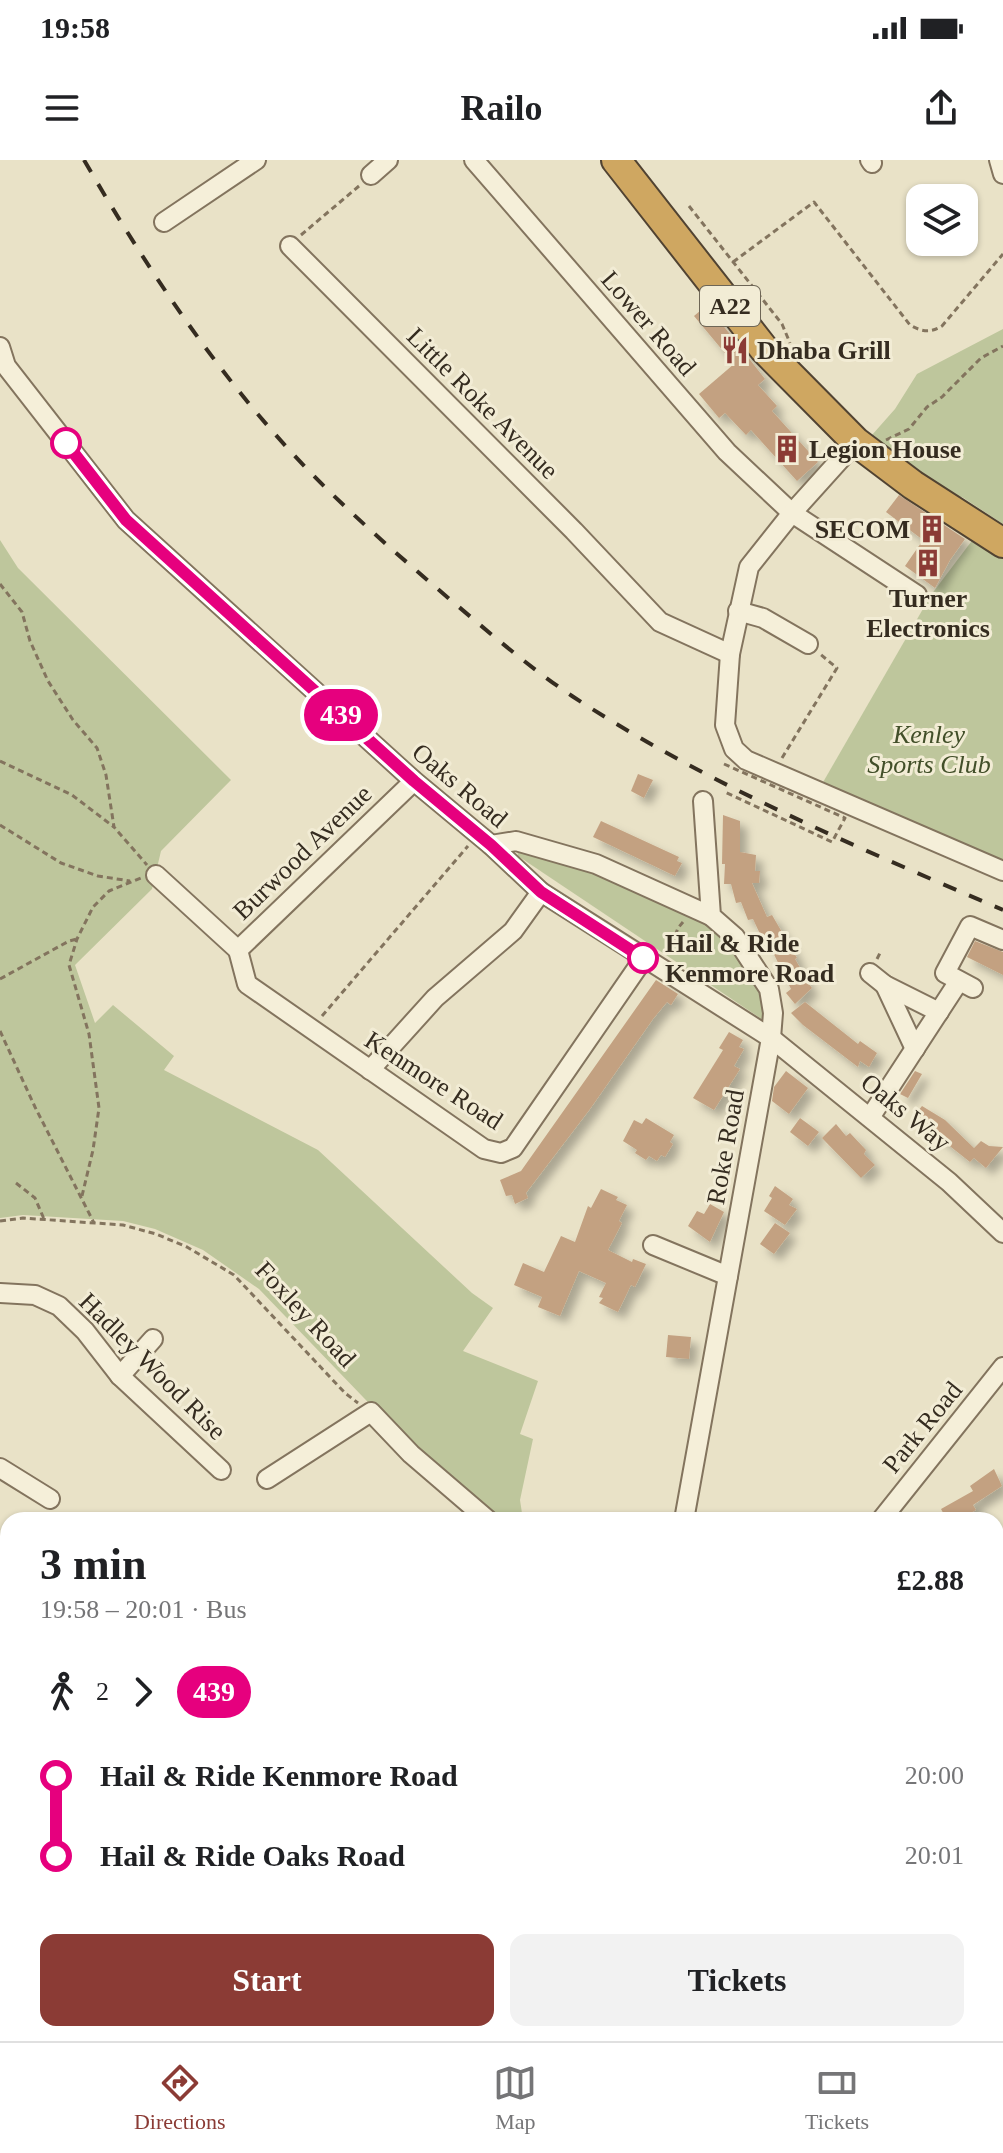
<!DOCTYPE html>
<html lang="en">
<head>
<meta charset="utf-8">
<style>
	:root { --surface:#fff; --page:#f2f2f2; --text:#202124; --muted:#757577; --line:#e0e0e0; --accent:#8b3b35 }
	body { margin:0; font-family:Georgia,serif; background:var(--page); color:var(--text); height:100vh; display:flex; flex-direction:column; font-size:30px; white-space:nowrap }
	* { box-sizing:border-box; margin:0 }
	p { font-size:26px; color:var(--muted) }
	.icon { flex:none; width:44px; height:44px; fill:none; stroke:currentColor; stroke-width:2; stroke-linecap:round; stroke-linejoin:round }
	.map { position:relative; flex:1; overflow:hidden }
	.details { position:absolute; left:0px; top:1352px; width:1004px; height:530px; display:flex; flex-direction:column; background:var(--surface); border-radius:24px 24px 0 0; box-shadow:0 2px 6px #0004 }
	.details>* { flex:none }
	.badge { padding:0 16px; border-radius:26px; font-size:28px; line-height:52px }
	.fabs { position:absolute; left:906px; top:24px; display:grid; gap:16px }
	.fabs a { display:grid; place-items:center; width:72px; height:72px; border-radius:16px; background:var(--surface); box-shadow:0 2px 6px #0004; font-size:40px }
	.map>.badge { position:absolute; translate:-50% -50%; box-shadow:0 0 0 4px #fff }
	.legs { display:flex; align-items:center; gap:12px; height:88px; padding:0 40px; font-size:26px }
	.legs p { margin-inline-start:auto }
	.summary { display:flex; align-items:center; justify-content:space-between; height:136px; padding:0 40px }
	h1 { font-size:44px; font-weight:600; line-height:60px }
	.primary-button { display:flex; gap:16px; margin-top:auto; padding:16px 40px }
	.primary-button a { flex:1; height:92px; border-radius:16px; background:var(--accent); color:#fff; font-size:32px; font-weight:600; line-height:92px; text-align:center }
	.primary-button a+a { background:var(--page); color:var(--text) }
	ul { padding:0 40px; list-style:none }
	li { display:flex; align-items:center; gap:28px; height:80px; font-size:30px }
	li i { display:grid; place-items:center; width:12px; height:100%; margin:0 10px; background:currentColor }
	li i::after { content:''; width:20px; height:20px; margin:-10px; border:6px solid; border-radius:50%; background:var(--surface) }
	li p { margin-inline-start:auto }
	li:first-child i { background:linear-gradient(#0000 50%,currentColor 0) }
	li:last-child i { background:linear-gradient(currentColor 50%,#0000 0) }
	.status { display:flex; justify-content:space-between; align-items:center; height:56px; padding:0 40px; background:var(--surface); direction:ltr }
	.status svg { height:22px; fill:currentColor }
	header { display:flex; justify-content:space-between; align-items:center; height:104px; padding:0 40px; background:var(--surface); font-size:36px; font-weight:600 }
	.dock { display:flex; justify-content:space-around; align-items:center; height:112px; border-top:2px solid var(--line); background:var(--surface); font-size:22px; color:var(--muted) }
	.dock a { display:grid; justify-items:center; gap:4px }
	.dock .selected { color:var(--accent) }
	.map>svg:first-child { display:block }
</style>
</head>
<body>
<div class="status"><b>19:58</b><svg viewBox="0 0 49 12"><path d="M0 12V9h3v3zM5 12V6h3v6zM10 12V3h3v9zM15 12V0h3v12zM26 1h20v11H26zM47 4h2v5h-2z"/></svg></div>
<header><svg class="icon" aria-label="menu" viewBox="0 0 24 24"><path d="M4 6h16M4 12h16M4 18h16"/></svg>Railo<svg class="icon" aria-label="share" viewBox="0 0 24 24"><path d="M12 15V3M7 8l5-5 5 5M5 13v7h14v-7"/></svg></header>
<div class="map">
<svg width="1003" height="1881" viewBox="0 0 1003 1881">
	<defs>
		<filter id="shadow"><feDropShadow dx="7" dy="7" stdDeviation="4" flood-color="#0004"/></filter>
	</defs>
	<rect width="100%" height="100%" fill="#e9e2c7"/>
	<!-- green -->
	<g fill="#bec69c">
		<path d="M1003,169V364L962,337L949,336L872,275L895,249L917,214Z"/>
		<path d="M974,378L1003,395V701L822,624L931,435Z"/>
		<path d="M0,380L18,408L231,620L161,691L152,729L75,805L95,863L113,845L174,896L164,910L318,990L472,1133L493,1148L463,1191L538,1221L520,1274L533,1279L520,1340L523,1360H498L415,1291L259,1129L203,1090L155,1069L123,1061L23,1055L0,1058Z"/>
		<path d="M516,681L711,756L769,829L772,866L518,696Z"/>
	</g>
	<!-- building -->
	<g fill="#c3a181" filter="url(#shadow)">
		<path d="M707,145L765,219L758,225L777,246L772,251L818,302L797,321L751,270L746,275L725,253L719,258L699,234L734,204L694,156Z"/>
		<path d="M899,335L965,379L950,400L935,428L905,406L923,380L886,352Z"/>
		<path d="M638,614L653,620L644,638L631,631Z"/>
		<path d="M723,655L740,661V692L756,695L755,711H760L759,723H752L767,757L772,755L797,798L795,799L805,816L803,817L812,828L795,844L786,833L791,829L764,774L761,776L753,759L748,760L741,742L736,743L731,724H724L725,704H722Z"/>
		<path d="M601,661L679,697L677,701L682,703L675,716L593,677Z"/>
		<path d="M975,781L1003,792V815L967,797Z"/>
		<path d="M656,820L678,834L671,845L667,842L653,859L590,949L526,1033L528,1038L515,1044L512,1035L506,1036L500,1020L521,1011Z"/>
		<path d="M805,842L858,884L860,881L877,893L869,907L860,901L858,907L803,865L791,853Z"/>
		<path d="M729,872L743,880L739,887L744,889L734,906L740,909L714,950L693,938L723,890L719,888Z"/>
		<path d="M786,911L808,928L789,954L772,941L774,927Z"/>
		<path d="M915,911L922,914L908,938L900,934Z"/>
		<path d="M922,946L945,960L974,988L981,981L989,986L1003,987L986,1008L974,998L970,1002L913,957Z"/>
		<path d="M646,958L674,975L670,982L673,984L665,997L661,995L657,1001L649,996L646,1000L635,993L637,990L623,981L634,960L642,964Z"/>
		<path d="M800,958L819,972L808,986L790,972Z"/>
		<path d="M836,964L846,976L850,973L866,990L864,994L875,1005L861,1018L822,978Z"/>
		<path d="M775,1026L793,1039L789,1045L797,1049L785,1065L764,1051L772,1038L769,1036Z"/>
		<path d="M601,1029L618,1037L616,1040L627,1045L619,1061L622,1063L608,1090L632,1102L633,1099L646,1104L635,1127L631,1125L618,1152L599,1143L603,1138L599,1137L606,1123L579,1111L560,1156L538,1147L542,1137L514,1125L523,1103L544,1112L561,1076L575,1082L588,1046L591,1048Z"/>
		<path d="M710,1044L724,1052L710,1082L688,1066L697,1051L704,1054Z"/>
		<path d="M775,1063L790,1073L774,1094L760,1084Z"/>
		<path d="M668,1175L691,1177L689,1199L666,1197Z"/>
		<path d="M994,1309L1002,1326L973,1345L976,1350L958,1360H947L941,1349L973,1331L970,1326Z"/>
	</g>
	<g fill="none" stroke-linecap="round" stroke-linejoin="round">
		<defs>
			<g id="minor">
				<path d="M474,0L727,292L792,353L917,435"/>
				<path d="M870,0L872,3"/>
				<path d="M999,0L1003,14"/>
				<path d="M371,15L388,0"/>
				<path d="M164,62L256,0"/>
				<path d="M290,86L574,371L660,462L730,494"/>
				<path d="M0,187L6,206L126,360L414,621L491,685L541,732L771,878L949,1022L1003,1073"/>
				<path d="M856,282L792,353L749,407L730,494L725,565L734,589L746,600L1003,711"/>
				<path d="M738,451L763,458L808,484"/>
				<path d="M491,685L516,681L596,704L711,756"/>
				<path d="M156,715L238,790L414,621"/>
				<path d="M238,790L247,824L484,989L501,993L513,988L644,798"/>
				<path d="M870,813L885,825L939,852"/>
				<path d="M885,825L915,889"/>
				<path d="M973,828L945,813L970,766L1003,780"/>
				<path d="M370,910L435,838L513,771L541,732"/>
				<path d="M871,956L959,821"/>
				<path d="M653,1085L728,1116"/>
				<path d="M0,1133L35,1135L59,1146L85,1171L120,1216L221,1310"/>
				<path d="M120,1216L153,1179"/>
				<path d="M0,1308L50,1339"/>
				<path d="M267,1319L371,1252L411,1294L488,1360"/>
				<path d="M684,1360L771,878L773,853L769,829L735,777L711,756L703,641"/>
				<path d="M881,1360L1003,1207"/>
				<path d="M0,1518L8,1521"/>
				<path d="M996,1680L1003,1673"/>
				<path d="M996,1743L1003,1732"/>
				<path d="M0,1785L8,1787"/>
				<path d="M239,1874L264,1881"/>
				<path d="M315,1874L316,1881"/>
				<path d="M584,1874L585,1881"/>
				<path d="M116,1881L117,1874"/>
				<path d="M907,1881L915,1874"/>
			</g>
			<path id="highway" d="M616,0L764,189L856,282L913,325L1003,383"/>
		</defs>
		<!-- minor casing -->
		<use href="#minor" stroke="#83745e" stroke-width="22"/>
		<!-- highway casing -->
		<use href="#highway" stroke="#514332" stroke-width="32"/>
		<!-- path -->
		<g stroke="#83745e" stroke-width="3" stroke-dasharray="6 4" stroke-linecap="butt">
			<path d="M689,46L782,164L790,183"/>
			<path d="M301,75L359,26"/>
			<path d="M733,102L814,42L910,165C922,172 931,173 942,166L1003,94"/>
			<path d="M886,280L909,269L927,247L942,237L981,198L1003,186"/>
			<path d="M0,424L22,452L30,481L48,521L73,560L97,588L106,615L114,667L147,705"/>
			<path d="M782,598L837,508L820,494"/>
			<path d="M0,601L72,635L114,667"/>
			<path d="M0,665L61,703L98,716L130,721"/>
			<path d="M668,794L678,768L683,762"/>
			<path d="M877,799L881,791"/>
			<path d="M0,819L69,781L77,779"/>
			<path d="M322,856L468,686"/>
			<path d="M0,871L35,947L94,1063"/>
			<path d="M16,1023L35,1038L44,1059"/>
			<path d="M82,1036L93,990L99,948L89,874L69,805L77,779L93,747L109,731L141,718"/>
			<path d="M0,1061L23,1058L123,1065L156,1074L187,1087L234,1115L345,1233L358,1243"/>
		</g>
		<!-- minor -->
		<use href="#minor" stroke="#f5efd9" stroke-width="18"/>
		<!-- highway -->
		<use href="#highway" stroke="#cfa761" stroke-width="28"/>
		<!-- rail -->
		<path stroke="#352c20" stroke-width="4" stroke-dasharray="14 14" stroke-linecap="butt" d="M84,0C149,112 222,222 313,315C357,360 405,401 453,442C491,474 530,508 572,536C706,624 857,687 1003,750"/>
		<!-- path-bridge -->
		<path stroke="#83745e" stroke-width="3" stroke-dasharray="6 4" stroke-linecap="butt" d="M724,604L845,658L832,682L725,632"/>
	</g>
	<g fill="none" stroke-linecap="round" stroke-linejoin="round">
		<defs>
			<path id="line-1" d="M66,283L126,360L414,621L491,685L541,732L643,798"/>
		</defs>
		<!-- line-1 casing -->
		<use href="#line-1" stroke="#fff" stroke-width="18"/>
		<!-- line-1 -->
		<use href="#line-1" stroke="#e6007e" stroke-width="12"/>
	</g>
	<!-- icons -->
	<defs>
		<symbol id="restaurant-bare" viewBox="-9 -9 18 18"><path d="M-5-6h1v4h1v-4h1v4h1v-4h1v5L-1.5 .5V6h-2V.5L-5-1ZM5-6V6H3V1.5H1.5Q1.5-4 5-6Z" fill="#8b3b35" stroke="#f2ecd5" stroke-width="2.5" paint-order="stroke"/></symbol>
		<symbol id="building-bare" viewBox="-9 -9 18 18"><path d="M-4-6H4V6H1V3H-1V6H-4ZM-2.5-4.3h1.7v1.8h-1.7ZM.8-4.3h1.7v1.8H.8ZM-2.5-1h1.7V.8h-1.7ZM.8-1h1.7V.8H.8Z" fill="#8b3b35" stroke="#f2ecd5" stroke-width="2.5" paint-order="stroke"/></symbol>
	</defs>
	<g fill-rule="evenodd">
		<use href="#restaurant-bare" x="715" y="170" width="40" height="40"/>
		<use href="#building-bare" x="767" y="269" width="40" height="40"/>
		<use href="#building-bare" x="912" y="349" width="40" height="40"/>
		<use href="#building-bare" x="908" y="383" width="40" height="40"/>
	</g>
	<!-- markers -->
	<g fill="#fff" stroke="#e6007e" stroke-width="4">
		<circle cx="66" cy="283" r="14"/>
		<circle cx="643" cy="798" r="14"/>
	</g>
	<g text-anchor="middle" stroke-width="6" stroke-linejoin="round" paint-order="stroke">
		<!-- shield labels -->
		<rect fill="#f2ecd5" stroke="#6e6656" stroke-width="2" x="700" y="126" width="60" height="40" rx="6"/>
		<g font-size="24" font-weight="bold" fill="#352c20">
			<text x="730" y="154">A22</text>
		</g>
		<!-- street labels -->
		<g font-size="26" fill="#352c20" stroke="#f2ecd5">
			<text transform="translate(649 163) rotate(49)" y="9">Lower Road</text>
			<text transform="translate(483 243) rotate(45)" y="9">Little Roke Avenue</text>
			<text transform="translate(460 625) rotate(40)" y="9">Oaks Road</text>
			<text transform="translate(302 692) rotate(-44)" y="9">Burwood Avenue</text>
			<text transform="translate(434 920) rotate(33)" y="9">Kenmore Road</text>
			<text transform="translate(906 952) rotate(39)" y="9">Oaks Way</text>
			<text transform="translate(725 987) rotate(-80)" y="9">Roke Road</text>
			<text transform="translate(306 1154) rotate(47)" y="9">Foxley Road</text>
			<text transform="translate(153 1206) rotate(45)" y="9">Hadley Wood Rise</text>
			<text transform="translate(922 1267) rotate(-51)" y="9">Park Road</text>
		</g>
		<!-- poi labels -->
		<g font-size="26" font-weight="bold" fill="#352c20" stroke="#f2ecd5" text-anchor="start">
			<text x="757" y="199">Dhaba Grill</text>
			<text x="809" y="298">Legion House</text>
			<text x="910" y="378" text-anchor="end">SECOM</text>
			<text x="928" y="447" text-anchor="middle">Turner<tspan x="928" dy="30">Electronics</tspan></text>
		</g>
		<!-- park labels -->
		<g font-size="26" font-style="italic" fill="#424f29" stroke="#f2ecd5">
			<text x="929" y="583">Kenley<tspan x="929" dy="30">Sports Club</tspan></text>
		</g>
		<!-- stop labels -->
		<g font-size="26" font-weight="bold" fill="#352c20" stroke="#f2ecd5" text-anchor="start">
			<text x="665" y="792">Hail &amp; Ride<tspan x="665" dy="30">Kenmore Road</tspan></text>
		</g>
	</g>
</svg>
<div class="fabs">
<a><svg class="icon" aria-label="layers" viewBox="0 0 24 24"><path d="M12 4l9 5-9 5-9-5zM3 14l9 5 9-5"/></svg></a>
</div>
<b class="badge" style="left:341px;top:555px;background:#e6007e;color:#fff">439</b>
<section class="details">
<div class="summary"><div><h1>3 min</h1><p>19:58 – 20:01 · Bus</p></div><b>£2.88</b></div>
<div class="legs"><svg class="icon" aria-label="walk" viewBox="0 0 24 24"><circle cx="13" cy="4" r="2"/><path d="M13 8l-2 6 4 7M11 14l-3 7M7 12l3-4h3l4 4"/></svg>2<svg class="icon" aria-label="forward" viewBox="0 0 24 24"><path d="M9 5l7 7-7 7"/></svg><b class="badge" style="background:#e6007e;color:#fff">439</b></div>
<ul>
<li><i style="color:#e6007e"></i><b>Hail &amp; Ride Kenmore Road</b><p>20:00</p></li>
<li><i style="color:#e6007e"></i><b>Hail &amp; Ride Oaks Road</b><p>20:01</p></li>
</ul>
<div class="primary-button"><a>Start</a><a>Tickets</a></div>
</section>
</div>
<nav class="dock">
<a class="selected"><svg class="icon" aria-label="directions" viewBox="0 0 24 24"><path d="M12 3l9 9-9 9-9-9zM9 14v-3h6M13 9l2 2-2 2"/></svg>Directions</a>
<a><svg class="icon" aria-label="map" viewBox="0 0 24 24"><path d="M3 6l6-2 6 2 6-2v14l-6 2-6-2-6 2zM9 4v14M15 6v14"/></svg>Map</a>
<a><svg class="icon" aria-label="tickets" viewBox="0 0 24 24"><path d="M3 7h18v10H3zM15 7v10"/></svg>Tickets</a>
</nav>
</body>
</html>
